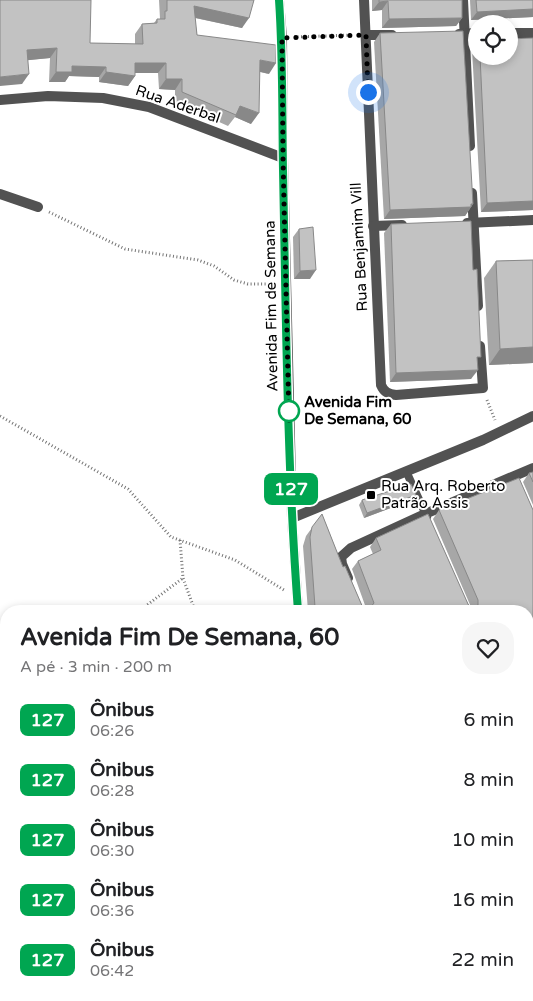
<!DOCTYPE html>
<html lang="pt">
<head>
<meta charset="utf-8">
<style>
	:root { --surface:#fff; --page:#f6f6f6; --text:#202124; --muted:#757577 }
	body { margin:0; font-family:"Varela Round",sans-serif; background:var(--page); color:var(--text); height:100vh; display:flex; flex-direction:column; font-size:19px; white-space:nowrap }
	* { box-sizing:border-box; margin:0 }
	p { font-size:16px; color:var(--muted) }
	.icon { flex:none; width:28px; height:28px; fill:none; stroke:currentColor; stroke-width:2; stroke-linecap:round; stroke-linejoin:round }
	.map { position:relative; flex:1; overflow:hidden }
	.panel { position:absolute; left:0px; top:605px; width:534px; height:396px; display:flex; flex-direction:column; background:var(--surface); border-radius:20px 20px 0 0; box-shadow:0 2px 8px #0003 }
	.panel>* { flex:none }
	.badge { padding:0 10px; border-radius:8px; font-size:18px; line-height:32px }
	.buttons { position:absolute; left:468px; top:15px; display:grid; gap:10px }
	.buttons a { display:grid; place-items:center; width:50px; height:50px; border-radius:50%; background:var(--surface); box-shadow:0 2px 8px #0003; font-size:25px }
	.you { position:absolute; width:25px; height:25px; margin:-12px; border:4px solid #fff; border-radius:50%; background:#1a73e8; box-shadow:0 0 0 8px #1a73e833 }
	.map>.badge { position:absolute; translate:-50% -50%; box-shadow:0 0 0 2px #fff }
	.round { display:grid; place-items:center; flex:none; width:52px; height:52px; border-radius:20px; background:var(--page) }
	.head { display:flex; align-items:center; justify-content:space-between; height:85px; padding:0 20px }
	h1 { font-size:24px; font-weight:700; line-height:38px }
	ul { padding:0; list-style:none }
	li { display:flex; align-items:center; gap:15px; height:60px; padding:0 20px }
	li div { flex:1 }
	li b { display:block; font-size:19px }
	li em { font-style:normal }
	li .badge { min-width:55px; font-weight:700; text-align:center }
	.map>svg:first-child { display:block }
</style>
</head>
<body>
<div class="map">
<svg width="533" height="1001" viewBox="0 0 533 1001">
	<defs>
		<pattern id="cemetery-stones" width="16" height="16" patternUnits="userSpaceOnUse" patternTransform="scale(1.25)"><rect width="16" height="16" fill="#d9d9d9"/><path d="M2 7V4a2 2 0 0 1 4 0v3zM10 15v-3a2 2 0 0 1 4 0v3z" fill="#b8b8b8"/></pattern>
	</defs>
	<rect width="100%" height="100%" fill="#fff"/>
	<!-- cemetery -->
	<path fill="url(#cemetery-stones)" d="M533,772V1001H87L96,995H528V773Z"/>
	<g fill="none" stroke-linecap="round" stroke-linejoin="round">
		<!-- path -->
		<g stroke="#747474" stroke-width="3" stroke-dasharray="1 2.5" stroke-linecap="butt">
			<path d="M294,37L352,35"/>
			<path d="M49,212L125,249L198,260L214,266L234,280L248,284H273"/>
			<path d="M487,400L495,420"/>
			<path d="M0,416L128,489L171,537L235,560L284,590"/>
			<path d="M180,540L183,578L195,611"/>
			<path d="M139,611L183,578"/>
			<path d="M0,692L6,683"/>
		</g>
		<!-- service -->
		<path stroke="#525252" stroke-width="8" d="M406,471L427,517"/>
		<!-- minor -->
		<g stroke="#525252" stroke-width="10">
			<path d="M364,0L381,385C384,392 388,394 396,395L483,388L480,346"/>
			<path d="M463,0L470,146"/>
			<path d="M509,33H533"/>
			<path d="M459,34L476,33"/>
			<path d="M366,35H392"/>
			<path d="M0,100L48,96L103,98L149,107L283,158"/>
			<path d="M472,193L478,306"/>
			<path d="M0,194L38,207"/>
			<path d="M467,223L533,220"/>
			<path d="M373,226L402,225"/>
			<path d="M292,518L483,440L533,416"/>
			<path d="M348,578L342,564L341,557L351,548L425,514L533,468"/>
			<path d="M528,682L533,679"/>
			<path d="M0,714L6,720"/>
			<path d="M0,956L6,951"/>
		</g>
		<!-- tertiary -->
		<path stroke="#525252" stroke-width="10" d="M279,0L282,38L283,158L292,518L298,611"/>
		<!-- secondary -->
		<g stroke="#1f1f1f" stroke-width="10">
			<path d="M528,750L533,748"/>
			<path d="M57,1001L65,995"/>
		</g>
	</g>
	<!-- wall -->
	<g fill="#a7a7a7">
		<path d="M0,0L90,43L135,44V34L142,24L154,23L157,19H160L159,0H254L242,28L195,18L197,35L269,74L260,72L251,124L235,117L228,126L175,102V90L159,89L158,73H135V76L128,86L99,82V77L69,76L65,82H49L50,58L28,60L22,84Z"/>
		<path d="M372,0H462V18L456,26L382,28V10L372,11Z"/>
		<path d="M470,0H533V17L471,20Z"/>
		<path d="M380,33L473,204L465,216L384,219L374,42Z"/>
		<path d="M533,38V210L481,212L472,49L476,43V56H509Z"/>
		<path d="M391,224L477,362L471,379L390,382L384,233Z"/>
		<path d="M299,229L310,279H294L293,237Z"/>
		<path d="M533,260V363L489,365L484,278L496,261Z"/>
		<path d="M533,472V505L523,482L529,473Z"/>
		<path d="M519,478L533,510V669L528,671V611H308L303,546L306,536L322,514L337,552L343,567L345,566L363,608H366L352,569L358,561L373,554L370,547L376,538L428,514L468,604L471,607L433,519L439,510Z"/>
		<path d="M362,500H412L364,518L359,505Z"/>
	</g>
	<!-- shaded-wall -->
	<g fill="#888">
		<path d="M388,1L382,10L372,11L379,2Z"/>
		<path d="M194,6L249,18L242,28L187,16Z"/>
		<path d="M533,9V17L471,20L477,12Z"/>
		<path d="M462,18L456,26L382,28L389,19Z"/>
		<path d="M57,48L50,58L20,61L27,50Z"/>
		<path d="M260,60L276,63L269,74L253,70Z"/>
		<path d="M135,63H166L158,73H128Z"/>
		<path d="M72,66L106,67L99,77L69,76L65,82H49L56,72Z"/>
		<path d="M106,72L135,76L128,86L99,82Z"/>
		<path d="M29,74L22,84L0,86V77Z"/>
		<path d="M166,79H182L175,90L159,89Z"/>
		<path d="M240,106L259,113L251,124L235,117Z"/>
		<path d="M533,201V210L481,212L487,203Z"/>
		<path d="M473,204L465,216L384,219L390,210Z"/>
		<path d="M316,270L310,279H294L300,271Z"/>
		<path d="M533,347V363L489,365L500,349Z"/>
		<path d="M478,370L471,379L390,382L396,373Z"/>
		<path d="M416,495L412,500L364,518L367,513Z"/>
		<path d="M533,663V669L528,671V665Z"/>
	</g>
	<!-- building -->
	<g fill="#c2c2c2" stroke="#888">
		<path d="M0,0H91L90,43L143,44L142,24L157,23V19H165V11H167V0H254L249,18L194,6L197,35L276,45V63L260,60L259,113L240,106L236,115L182,92V79H166V63H135V76L106,72V67L72,66V72H56L57,48L27,50L29,74L0,77Z"/>
		<path d="M379,0H462V18L389,19L388,1L379,2Z"/>
		<path d="M476,0H533V9L477,12Z"/>
		<path d="M463,31L473,204H471V207L390,210L380,33Z"/>
		<path d="M533,38V201L487,203L480,56H509V39Z"/>
		<path d="M471,221L473,270L477,269L481,357H477L478,370L396,373L391,224Z"/>
		<path d="M313,227L316,270L300,271L299,229Z"/>
		<path d="M533,260V347L500,349L496,261Z"/>
		<path d="M533,472V482L529,473Z"/>
		<path d="M519,478L533,510V663L528,665V611H312L311,609L315,607L310,537L312,527L322,514L337,552L343,567L345,566L363,608H370L374,603L358,561L381,550L376,538L428,514L468,604L470,607H475L478,605V600L439,510Z"/>
		<path d="M411,484L416,495L367,513L362,500Z"/>
	</g>
	<g fill="none" stroke-linecap="round" stroke-linejoin="round">
		<defs>
			<path id="line" d="M279,0C283,57 282,113 283,170C286,317 287,465 298,611"/>
		</defs>
		<!-- line casing -->
		<use href="#line" stroke="#fff" stroke-width="11"/>
		<!-- line -->
		<use href="#line" stroke="#00a651" stroke-width="8"/>
		<!-- walk -->
		<path stroke="#000" stroke-width="5" stroke-dasharray="0 9" d="M289,411V420L283,158L282,38L366,35L368,92"/>
	</g>
	<!-- markers -->
	<circle fill="#fff" stroke="#00a651" stroke-width="2.5" cx="289" cy="411" r="10"/>
	<rect fill="#000" stroke="#fff" stroke-width="2" x="366" y="490" width="10" height="10" rx="2.5"/>
	<g text-anchor="middle" stroke-width="4" stroke-linejoin="round" paint-order="stroke">
		<!-- street labels -->
		<g font-size="15" fill="#000" stroke="#fff">
			<text transform="translate(178 104) rotate(19)" y="5">Rua Aderbal</text>
			<text transform="translate(359 247) rotate(-93)" y="5">Rua Benjamim Vill</text>
			<text transform="translate(271 306) rotate(-91)" y="5">Avenida Fim de Semana</text>
		</g>
		<!-- stop labels -->
		<g font-size="15" font-weight="bold" fill="#000" stroke="#fff" text-anchor="start">
			<text x="304" y="407">Avenida Fim<tspan x="304" dy="17">De Semana, 60</tspan></text>
		</g>
		<!-- poi labels -->
		<g font-size="15" fill="#000" stroke="#fff" text-anchor="start">
			<text x="381" y="491">Rua Arq. Roberto<tspan x="381" dy="17">Patrão Assis</tspan></text>
		</g>
	</g>
</svg>
<div class="buttons">
<a><svg class="icon" aria-label="locate" viewBox="0 0 24 24"><circle cx="12" cy="12" r="6"/><path d="M12 2v4M12 18v4M2 12h4M18 12h4"/></svg></a>
</div>
<div class="you" style="left:368px;top:92px"></div>
<b class="badge" style="left:291px;top:489px;background:#00a651;color:#fff">127</b>
<section class="panel">
<div class="head"><div><h1>Avenida Fim De Semana, 60</h1><p>A pé · 3 min · 200 m</p></div><a class="round"><svg class="icon" aria-label="heart" viewBox="0 0 24 24"><path d="M12 20l-8-8c-3-5 5-10 8-4 3-6 11-1 8 4z"/></svg></a></div>
<ul>
<li><span class="badge" style="background:#00a651;color:#fff">127</span><div><b>Ônibus</b><p>06:26</p></div><em>6 min</em></li>
<li><span class="badge" style="background:#00a651;color:#fff">127</span><div><b>Ônibus</b><p>06:28</p></div><em>8 min</em></li>
<li><span class="badge" style="background:#00a651;color:#fff">127</span><div><b>Ônibus</b><p>06:30</p></div><em>10 min</em></li>
<li><span class="badge" style="background:#00a651;color:#fff">127</span><div><b>Ônibus</b><p>06:36</p></div><em>16 min</em></li>
<li><span class="badge" style="background:#00a651;color:#fff">127</span><div><b>Ônibus</b><p>06:42</p></div><em>22 min</em></li>
</ul>
</section>
</div>
</body>
</html>
